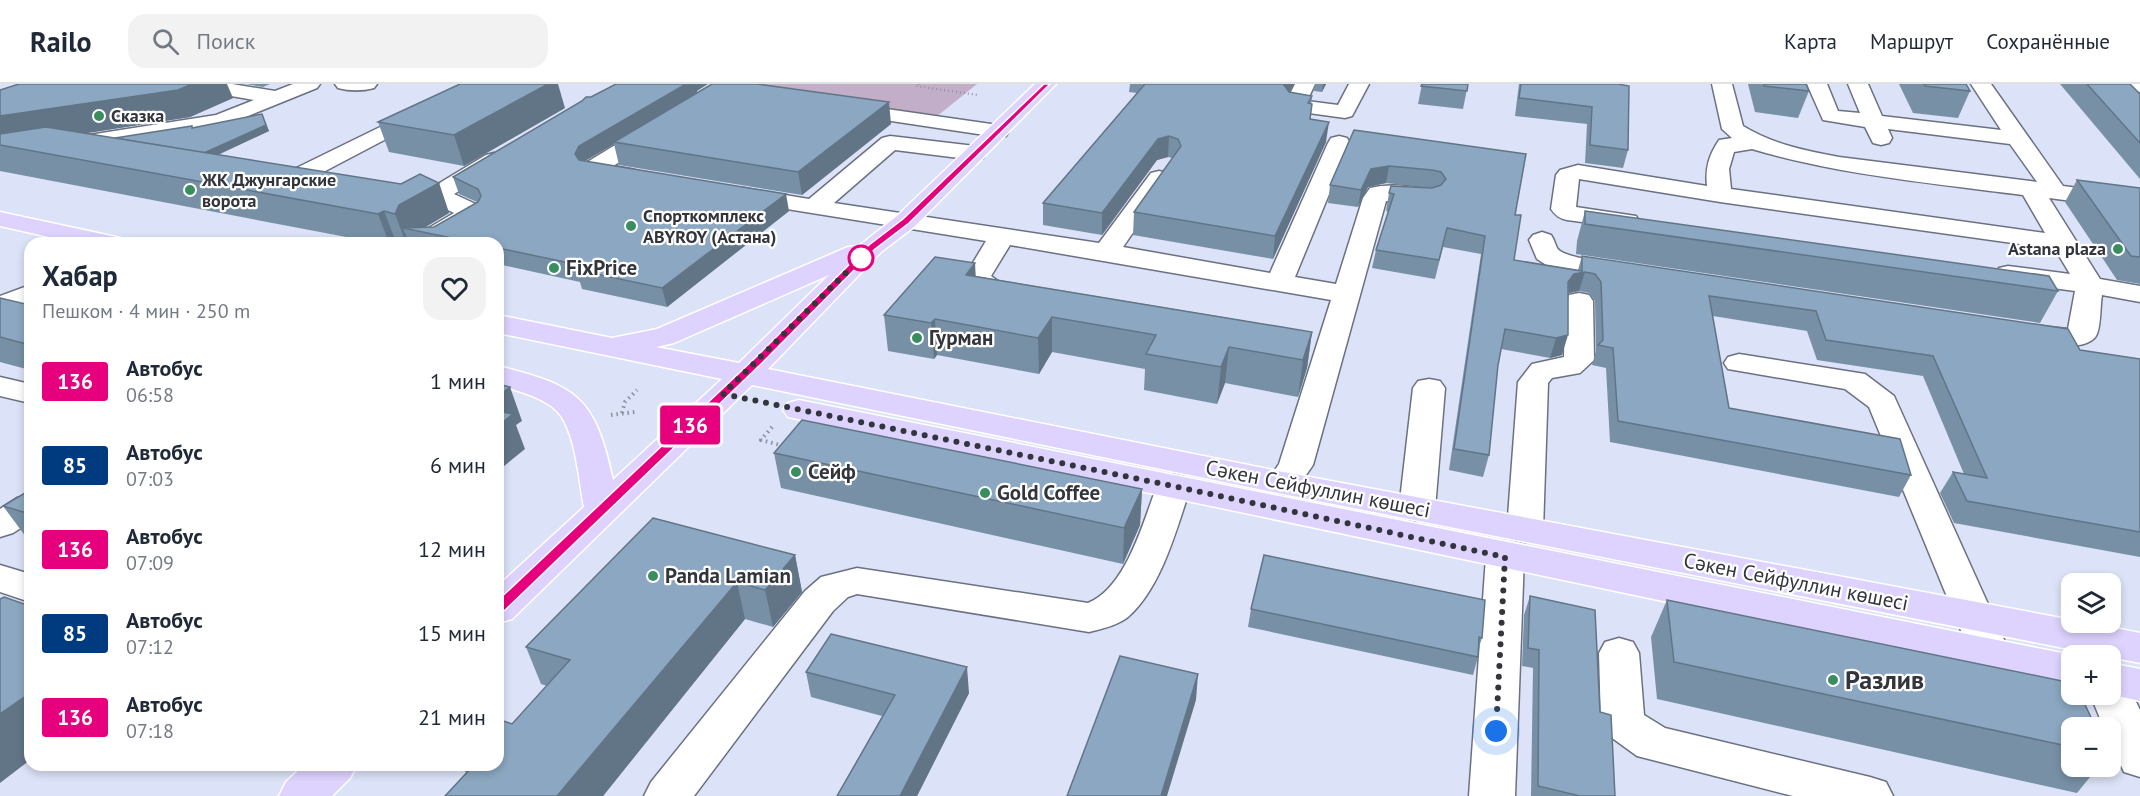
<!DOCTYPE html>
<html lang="ru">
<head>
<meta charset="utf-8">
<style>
	:root { --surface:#fff; --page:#f2f2f3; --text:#1f2937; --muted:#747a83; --line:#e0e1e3 }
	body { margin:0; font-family:"PT Sans",sans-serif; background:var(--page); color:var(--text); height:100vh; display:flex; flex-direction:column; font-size:22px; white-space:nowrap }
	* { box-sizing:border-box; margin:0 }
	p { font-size:20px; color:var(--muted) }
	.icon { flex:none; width:33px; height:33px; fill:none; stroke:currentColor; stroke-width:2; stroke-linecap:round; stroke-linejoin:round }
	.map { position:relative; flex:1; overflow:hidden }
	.side { position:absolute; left:24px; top:153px; width:480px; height:534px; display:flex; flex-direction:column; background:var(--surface); border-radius:18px; box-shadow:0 3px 9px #0003 }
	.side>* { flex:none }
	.badge { padding:0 12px; border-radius:4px; font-size:21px; line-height:39px }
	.controls { position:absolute; left:2061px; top:489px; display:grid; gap:12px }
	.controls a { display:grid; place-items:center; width:60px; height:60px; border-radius:12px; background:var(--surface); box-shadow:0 3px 9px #0003; font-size:30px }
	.you { position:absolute; width:30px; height:30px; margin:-15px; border:4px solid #fff; border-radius:50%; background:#1a73e8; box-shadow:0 0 0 9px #1a73e833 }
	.map>.badge { position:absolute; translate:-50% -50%; box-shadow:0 0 0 3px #fff }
	.round { display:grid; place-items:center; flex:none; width:63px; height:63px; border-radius:18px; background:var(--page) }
	.head { display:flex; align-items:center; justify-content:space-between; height:102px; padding:0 18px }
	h1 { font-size:28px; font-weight:600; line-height:45px }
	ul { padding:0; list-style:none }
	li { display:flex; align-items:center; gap:18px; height:84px; padding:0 18px }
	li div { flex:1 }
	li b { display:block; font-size:22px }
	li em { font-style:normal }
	li .badge { min-width:66px; font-weight:700; text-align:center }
	header { display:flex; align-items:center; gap:36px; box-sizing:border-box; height:84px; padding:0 30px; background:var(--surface); border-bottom:2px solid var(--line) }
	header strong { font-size:28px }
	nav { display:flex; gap:33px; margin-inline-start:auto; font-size:21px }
	.search { width:420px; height:54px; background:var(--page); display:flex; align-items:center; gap:15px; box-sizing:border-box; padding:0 21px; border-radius:18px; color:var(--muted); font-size:22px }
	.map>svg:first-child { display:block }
</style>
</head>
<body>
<header>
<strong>Railo</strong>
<div class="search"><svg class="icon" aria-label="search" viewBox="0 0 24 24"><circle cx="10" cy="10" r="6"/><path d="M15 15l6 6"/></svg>Поиск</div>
<nav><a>Карта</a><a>Маршрут</a><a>Сохранённые</a></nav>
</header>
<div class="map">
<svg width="2140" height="712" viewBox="0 0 2140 712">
	<rect width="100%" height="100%" fill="#dce2f7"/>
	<!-- green -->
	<path fill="#c3aeca" d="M730,0H977L936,33Z"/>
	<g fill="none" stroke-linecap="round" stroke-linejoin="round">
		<defs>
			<g id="minor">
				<path d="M187,0H232L275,7L293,0H320L317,4L221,43L0,79V65L216,31L254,16L197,6L190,4Z"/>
				<path d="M335,0H377L374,4C363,7 349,7 338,4Z"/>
				<path d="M1295,0H1315L1307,17L1338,21L1349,0H1369L1352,32L1345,34L1287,26L1284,22Z"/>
				<path d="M1712,0H1732L1743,42C1772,60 1806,67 1839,73L2037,98L2010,60L1888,45L1892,54L1889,59L1881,61L1873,59L1865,43L1823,36L1807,0H1827L1838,27L1860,29L1848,0H1868L1882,32L2001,46L1971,0H1991L2063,102L2140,112V126L2049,114L2100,195L2140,202V218L2102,211C2100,223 2101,239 2097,250C2089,270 2036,260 2020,256L2015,250L2020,244L2030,241L2068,245L2075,207L2008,198L1999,196L1995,190L1999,184L2008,182L2070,190L2055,165L1720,118L1579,95L1576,123L1636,132L1639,137L1636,142L1627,144L1567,136C1559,134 1556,132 1551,125L1556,91L1560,86L1578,81L1707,102C1705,84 1709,71 1719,56L1732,54L1722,45ZM1752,65C1840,91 1932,99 2023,111L2045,149L1731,105L1729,85L1734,68Z"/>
				<path d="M2113,0H2140V8L2116,4Z"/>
				<path d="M845,19L998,41L1006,42L1009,47L1006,52L998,53L838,29L835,25L838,21Z"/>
				<path d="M421,23L428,25L431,29L428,33L291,105C280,108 271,105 260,102L256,97L260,92L268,90L280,92Z"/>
				<path d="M656,40L664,41L667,46L664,51L613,82L635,86L639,91L635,96C619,100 600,94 584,90L581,85L584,80L648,41Z"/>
				<path d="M890,52L975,62L983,64L986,69L983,74L975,76L895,66L834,119L1099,159L1151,89L1159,87L1167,89L1171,94L1123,163L1270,189L1328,59L1331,54L1339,52L1347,54L1350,59L1295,193L1336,200L1363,114L1370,104C1389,99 1417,102 1436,107L1440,112L1436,117L1428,119L1386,117L1313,381L1295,407L1283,410L1271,407L1266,399L1279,380L1331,216L1010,161L991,192L1002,200L1025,205L1029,211L1025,217C1005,222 970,214 965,192L986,157L743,118L735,116L731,111L735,106L743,104L809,115L882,54Z"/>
				<path d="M494,69L502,71L505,76L502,81L454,110L482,123L485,128L482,133L439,159H408L412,154L454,129L428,116L424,111L428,106L486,71Z"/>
				<path d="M1542,148L1551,151C1554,155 1555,160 1557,164C1565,176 1617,178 1632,182L1636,188L1632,194L1623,196L1551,184L1537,175L1529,156L1533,151Z"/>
				<path d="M30,201V219L0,231V212Z"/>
				<path d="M1579,209L1589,211L1593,217L1594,276L1580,289L1552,294L1548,299L1543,446L1538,455L1525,458L1512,455L1507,446L1518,298L1532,280L1564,273L1565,217L1569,211Z"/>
				<path d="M1739,270L1865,290L1894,312L2011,571L2005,582L1991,586L1977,582L1971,571L1869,323L1845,305L1728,285L1724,279L1728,273Z"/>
				<path d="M0,293L30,300V319L0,312Z"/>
				<path d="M1429,295L1440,297L1445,304L1435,425L1430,433L1417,437L1404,433L1399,425L1413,304L1418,297Z"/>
				<path d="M1174,391L1186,394L1191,402C1177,443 1162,503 1128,533C1118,541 1102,545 1089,548L857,510L848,513L833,527L694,712H644L651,698L805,507L821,493L857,484L1088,519C1126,504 1143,438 1157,402L1162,394Z"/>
				<path d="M30,411V438L13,449L0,453V425L17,414Z"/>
				<path d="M1505,460L1518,464L1524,473L1515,712H1469L1486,473L1492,464Z"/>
				<path d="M0,481L30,490V518L0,508Z"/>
				<path d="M1619,554L1633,558L1639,569L1644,631L1665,644L1870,693L1886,698L1893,712H1793L1637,672L1608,651L1601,639L1599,569L1605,558Z"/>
				<path d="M2110,591L2125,595L2140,626V693L2124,688L2110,658V644H2104L2090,610H2110Z"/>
			</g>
			<g id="major">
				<path d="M1035,0H1056L915,142L881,168L768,285L1283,388L2072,536V538H2085L2140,549V579L1283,410L752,301L512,535L498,539V502L584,423C579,397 576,354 561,332C549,314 517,307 498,301V282C579,302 595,314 613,396L722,295L498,249V231L612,254L657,245L848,163L859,162L897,132ZM829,191L739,279L656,263L674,259Z"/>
				<path d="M0,128L121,154L125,159H76L0,142Z"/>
				<path d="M799,316L2072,571V603L788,333L783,326L788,319Z"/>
				<path d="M2110,579L2140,585V617L2109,610H2110Z"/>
				<path d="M304,681H357L350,694L332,712H279L286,698Z"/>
			</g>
		</defs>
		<!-- minor casing -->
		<use href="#minor" stroke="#6b7182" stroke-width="3"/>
		<!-- major casing -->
		<use href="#major" stroke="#fff" stroke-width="3"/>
		<!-- path-far1 -->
		<path stroke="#8b8f9e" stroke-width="2" stroke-dasharray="1 3" stroke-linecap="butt" d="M919,0L916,2L978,11"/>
		<!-- path -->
		<g stroke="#8b8f9e" stroke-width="4" stroke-dasharray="1.5 4" stroke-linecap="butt">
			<path d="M622,329L625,318L637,306"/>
			<path d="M611,331L635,328"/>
			<path d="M772,343L761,356L784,362"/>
		</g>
		<!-- minor -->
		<use href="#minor" fill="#fff" fill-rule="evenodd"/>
		<!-- major -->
		<use href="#major" fill="#ddd3fe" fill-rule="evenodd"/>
	</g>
	<!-- wall -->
	<g fill="#7890a6">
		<path d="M246,0H270L263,3Z"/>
		<path d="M1130,0H1294L1289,8L1312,12L1310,35L1326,58L1273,175L1133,151L1134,128L1172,74L1168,73L1157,76L1102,151L1043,141V119L1137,9L1129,8Z"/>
		<path d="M1315,0H1326L1322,8L1314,7Z"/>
		<path d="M1422,0H1468L1463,25L1418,20Z"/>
		<path d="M1519,0H1618L1628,66L1623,84L1585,79L1587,40L1515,32Z"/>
		<path d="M1748,0H1806L1809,7L1798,34L1755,28Z"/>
		<path d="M1899,0H1966L1970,7L1958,34L1913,29Z"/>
		<path d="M2060,0H2130L2140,10V95Z"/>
		<path d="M0,6L233,14L190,33L85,49L115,54L192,44L265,37L269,47L218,71L401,100L439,99L449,129L425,143H434L477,118L459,110L453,93L591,13L697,7V9L891,40L802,111L619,81L614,60L585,77L789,127L667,223L582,205L580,198L498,180V159H409L408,157L407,159H378L0,87Z"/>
		<path d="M565,24L464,82L389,68L378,38Z"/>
		<path d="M1354,46L1526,70L1515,131L1514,176L1578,186L1582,172L2080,266L2140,275V473L1954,439L1940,409L1953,388L1964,390L1923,292L1817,276L1807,247L1713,232L1729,324L1911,391L1899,413L1610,358L1606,284L1592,281L1596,267L1595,217L1589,209L1579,207L1569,209L1562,271L1550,274L1501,265L1498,281L1489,371L1483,393L1449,386L1481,170L1443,163L1435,195L1372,184L1376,166L1389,128L1386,127L1389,109L1431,104L1386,99L1368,103L1358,123L1328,119L1330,101Z"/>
		<path d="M2077,96L2140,104V200L2117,196L2065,118Z"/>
		<path d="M1585,127L2058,207L2040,239L1576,170L1577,157Z"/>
		<path d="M976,192L1312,248L1307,284L1298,313L1225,299L1217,320L1144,306L1145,285L1052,268L1039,290L937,271L934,275L888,267L884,231Z"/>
		<path d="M0,214L30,221V286L0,278Z"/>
		<path d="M774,369L1142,405L1140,441L1123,480L781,404Z"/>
		<path d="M30,406V455L26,453L3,422Z"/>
		<path d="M653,434L795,471L802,508L773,543L745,535L603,712H445L466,689L462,681H498V635L512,640L547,602L541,600L526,563Z"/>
		<path d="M1530,512L1600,628L1615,712H1531L1533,584L1522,582L1524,531Z"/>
		<path d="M1667,516L2072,644V682H2099L2077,709L1657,615L1651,553Z"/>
		<path d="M1251,525L1482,554L1478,566V573L1473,591L1248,543Z"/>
		<path d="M806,588L969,609L917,712H837L882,632L811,613Z"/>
	</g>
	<!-- shaded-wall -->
	<g fill="#627587">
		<path d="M192,0H227L233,14L190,33L5,62L0,61V32Z"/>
		<path d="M548,0H558L565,24L464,82L454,51Z"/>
		<path d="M686,0H708L697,7V10L614,58V60L583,78L579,86L575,70L579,62Z"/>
		<path d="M1285,0H1294L1282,21L1284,1Z"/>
		<path d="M1323,0H1326L1322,8Z"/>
		<path d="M889,18L891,40L802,111L798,88Z"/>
		<path d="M262,30L269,47L204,77L201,70Z"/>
		<path d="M1329,38L1326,58L1273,175L1275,152Z"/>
		<path d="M1169,52L1168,73L1157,76L1102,151V129L1158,55Z"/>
		<path d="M1389,82L1386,99L1368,103L1358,123L1361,106L1371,85Z"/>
		<path d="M439,99L449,129L419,147L403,144L408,157L407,159H406L395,130L399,121Z"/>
		<path d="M786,110L789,127L667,223L662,204Z"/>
		<path d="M384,127L396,158L395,159H389L378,130Z"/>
		<path d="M975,179L977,214L966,191Z"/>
		<path d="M1585,188L1579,207L1569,209L1568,198L1574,190Z"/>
		<path d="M1052,233V268L1039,290L1038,254Z"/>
		<path d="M935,235L937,271L934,275L931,239Z"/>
		<path d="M1312,248L1307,284L1298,313L1303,276Z"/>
		<path d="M1568,251L1562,271L1550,274L1556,254Z"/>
		<path d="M1229,263L1225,299L1217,320L1221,283Z"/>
		<path d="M510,303L522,337L516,341L525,365L498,387V312Z"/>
		<path d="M1142,405L1140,441L1123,480L1124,444Z"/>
		<path d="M795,471L802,508L773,543L765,506Z"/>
		<path d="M737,498L745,535L603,712H557Z"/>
		<path d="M967,583L969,609L917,712H900Z"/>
		<path d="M1198,590L1196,616L1167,712H1161Z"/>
		<path d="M30,609V676L0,699V630Z"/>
	</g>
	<!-- building -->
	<g fill="#8ca7c1" stroke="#627587" stroke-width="1.5">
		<path d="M19,0H192L178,6L0,32V6Z"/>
		<path d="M460,0H548L454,51L378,38Z"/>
		<path d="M616,0H686L579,62L575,70L579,76L786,110L662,204L577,186L584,182L498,164V159H476L403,144L434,143L478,118L481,112L478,105L453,93L582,17L586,13H591Z"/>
		<path d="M712,0H757L889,18L798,88L614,58Z"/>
		<path d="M1145,0H1285L1284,1L1289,8L1312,12L1308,19L1312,20L1310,35L1329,38L1275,152L1134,128L1181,62L1178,55L1169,52L1158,55L1102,129L1043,119Z"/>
		<path d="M1422,0H1468L1467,7L1421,2Z"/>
		<path d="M1521,0H1618L1629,2L1628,66L1590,61L1592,23L1519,14Z"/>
		<path d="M1764,0H1806L1809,7L1764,2Z"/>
		<path d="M1924,0H1966L1970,7L1925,2Z"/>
		<path d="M2087,0H2130L2140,10V59Z"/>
		<path d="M262,30L266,41L204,69L115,54L192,42V44Z"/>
		<path d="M46,43L401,100L420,90L439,99L399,121L395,130L384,127L378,130L0,61V50Z"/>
		<path d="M1354,46L1526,70L1515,131H1521L1514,176L1582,187V172L2068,245L2080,266L2140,275V448L1967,417L1953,388L1987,394L1933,272L1826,256L1816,227L1709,212L1729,324L1900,355L1911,391L1618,337L1613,264L1598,261L1603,256L1601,198L1595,190L1585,188L1574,190L1568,198V251L1556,254L1505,245L1498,281L1489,371L1454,365L1485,152L1447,144L1439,176L1376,166L1394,110L1389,109L1391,102L1432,104L1441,101L1446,95L1441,88L1432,86L1389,82L1371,85L1361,106L1330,101Z"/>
		<path d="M2077,96L2140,104V173L2131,172Z"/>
		<path d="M1585,127L2049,192L2058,207L1585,140Z"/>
		<path d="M935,173L975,179L966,191L1312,248L1303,276L1229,263L1221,283L1146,270L1156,251L1052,233L1038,254L935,235L931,239L884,231Z"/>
		<path d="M0,214L30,221V261L0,253Z"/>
		<path d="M498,300L510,303L498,312Z"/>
		<path d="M498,327L513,330L498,342Z"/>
		<path d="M802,336L1142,405L1124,444L774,369Z"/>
		<path d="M30,406V430L3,422Z"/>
		<path d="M653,434L795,471L765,506L737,498L557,712H445L474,681H498V635L512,640L570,576L526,563Z"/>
		<path d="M1264,471L1485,516L1482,554L1479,553L1478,573L1251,525Z"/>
		<path d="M1530,512L1595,526L1600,628L1611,631L1615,712H1580L1538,702L1539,566L1528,564Z"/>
		<path d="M4,513L30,522V609L0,630V515Z"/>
		<path d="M1667,516L2072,599V610H2080L2096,644H2072V663L1674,578Z"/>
		<path d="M831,550L967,583L900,712H837L895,611L806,588Z"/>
		<path d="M1120,572L1198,590L1161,712H1067Z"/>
	</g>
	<!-- line -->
	<path fill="#e6007e" stroke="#fff" stroke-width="1.5" d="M1044,0H1050L909,139L875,165L762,279L503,528H493L491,525L493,521L755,274L869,161L903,135Z"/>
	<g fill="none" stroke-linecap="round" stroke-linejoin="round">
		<!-- walk -->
		<path stroke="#33353d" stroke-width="6" stroke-dasharray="0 10.8" d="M861,174L723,310L1173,402L1505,473L1496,647"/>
	</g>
	<!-- markers -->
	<g fill="#3a8d5e" stroke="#fff" stroke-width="2">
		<circle cx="99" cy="32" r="6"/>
		<circle cx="190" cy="106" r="6"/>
		<circle cx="631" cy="142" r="6"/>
		<circle cx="2118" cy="165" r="6"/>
		<circle cx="554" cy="184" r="6"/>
		<circle cx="917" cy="254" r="6"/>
		<circle cx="796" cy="388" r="6"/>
		<circle cx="985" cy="409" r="6"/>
		<circle cx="653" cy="492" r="6"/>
		<circle cx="1833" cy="596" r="6"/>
	</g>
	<circle fill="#fff" stroke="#e6007e" stroke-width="3" cx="861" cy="174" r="12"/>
	<g text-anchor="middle" stroke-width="4.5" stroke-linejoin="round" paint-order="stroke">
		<!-- far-poi labels -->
		<g font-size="18" font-weight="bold" fill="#33353d" stroke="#fff" text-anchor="start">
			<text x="111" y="38">Сказка</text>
			<text x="202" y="102">ЖК Джунгарские<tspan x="202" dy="21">ворота</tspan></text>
			<text x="643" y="138">Спорткомплекс<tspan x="643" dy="21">ABYROY (Астана)</tspan></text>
			<text x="2106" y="171" text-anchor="end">Astana plaza</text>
		</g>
		<!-- poi labels -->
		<g font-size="21" font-weight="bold" fill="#33353d" stroke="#fff" text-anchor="start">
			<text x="566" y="191">FixPrice</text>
			<text x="929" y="261">Гурман</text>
			<text x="808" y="395">Сейф</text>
			<text x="997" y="416">Gold Coffee</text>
			<text x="665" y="499">Panda Lamian</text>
		</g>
		<!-- street labels -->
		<g font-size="21" fill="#33353d" stroke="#fff">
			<text transform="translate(1318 405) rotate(11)" y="7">Сәкен Сейфуллин көшесі</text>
			<text transform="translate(1796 498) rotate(11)" y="7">Сәкен Сейфуллин көшесі</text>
		</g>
		<!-- near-poi labels -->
		<g font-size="26" font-weight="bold" fill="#33353d" stroke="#fff" text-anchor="start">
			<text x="1845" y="605">Разлив</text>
		</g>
	</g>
</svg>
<div class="controls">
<a><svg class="icon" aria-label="layers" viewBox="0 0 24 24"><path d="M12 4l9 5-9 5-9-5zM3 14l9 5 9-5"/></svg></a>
<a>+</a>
<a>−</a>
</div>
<div class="you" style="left:1496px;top:647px"></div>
<b class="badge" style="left:690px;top:341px;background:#e6007e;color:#fff">136</b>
<section class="side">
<div class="head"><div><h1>Хабар</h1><p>Пешком · 4 мин · 250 m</p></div><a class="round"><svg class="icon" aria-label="heart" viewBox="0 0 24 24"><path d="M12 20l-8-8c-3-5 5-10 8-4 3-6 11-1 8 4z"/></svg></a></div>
<ul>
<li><span class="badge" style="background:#e6007e;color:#fff">136</span><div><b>Автобус</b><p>06:58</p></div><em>1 мин</em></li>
<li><span class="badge" style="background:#003b80;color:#fff">85</span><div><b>Автобус</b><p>07:03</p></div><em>6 мин</em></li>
<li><span class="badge" style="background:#e6007e;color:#fff">136</span><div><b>Автобус</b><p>07:09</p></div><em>12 мин</em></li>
<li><span class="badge" style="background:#003b80;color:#fff">85</span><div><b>Автобус</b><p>07:12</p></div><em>15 мин</em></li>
<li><span class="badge" style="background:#e6007e;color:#fff">136</span><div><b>Автобус</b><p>07:18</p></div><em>21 мин</em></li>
</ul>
</section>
</div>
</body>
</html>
